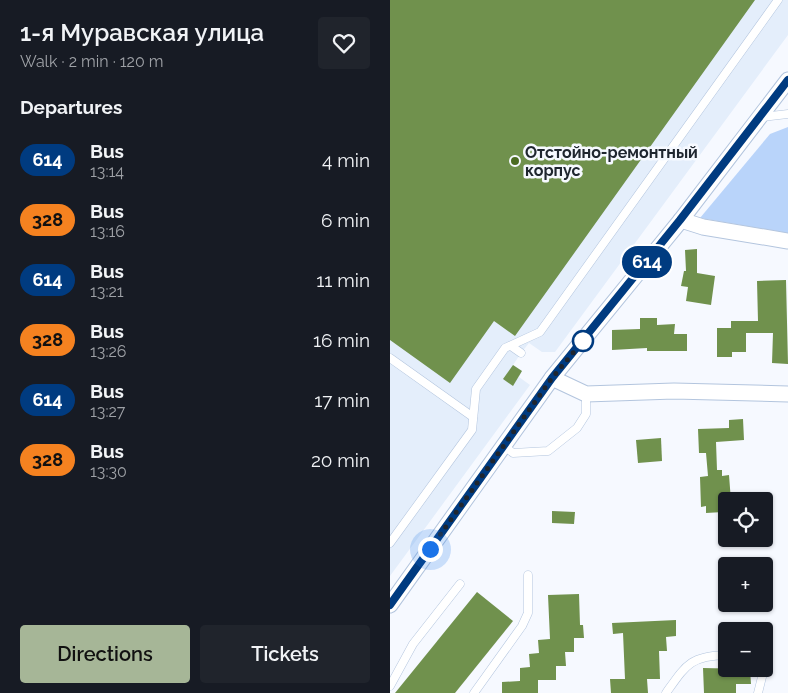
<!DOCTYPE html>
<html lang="en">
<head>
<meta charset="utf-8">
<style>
	:root { --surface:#171b24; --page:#20242c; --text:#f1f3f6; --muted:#9ea1a6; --accent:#a6b697 }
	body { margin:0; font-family:Raleway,sans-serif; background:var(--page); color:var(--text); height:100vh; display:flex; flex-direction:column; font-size:19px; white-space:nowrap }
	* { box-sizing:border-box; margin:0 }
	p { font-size:16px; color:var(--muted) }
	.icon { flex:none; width:28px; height:28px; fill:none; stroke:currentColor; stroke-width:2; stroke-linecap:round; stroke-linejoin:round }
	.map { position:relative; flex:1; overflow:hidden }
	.details { display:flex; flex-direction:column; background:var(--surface); width:390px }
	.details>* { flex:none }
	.badge { padding:0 10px; border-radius:16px; font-size:18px; line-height:32px }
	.fabs { position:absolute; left:328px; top:492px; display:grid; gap:10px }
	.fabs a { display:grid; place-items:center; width:55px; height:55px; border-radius:5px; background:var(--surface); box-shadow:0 1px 4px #0004; font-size:25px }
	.you { position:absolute; width:25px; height:25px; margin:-12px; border:4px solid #fff; border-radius:50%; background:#1a73e8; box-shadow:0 0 0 8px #1a73e833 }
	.map>.badge { position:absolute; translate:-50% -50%; box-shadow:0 0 0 2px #fff }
	h2 { padding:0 20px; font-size:19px; line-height:45px }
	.round { display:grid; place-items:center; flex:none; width:52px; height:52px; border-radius:5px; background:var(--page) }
	.headline { display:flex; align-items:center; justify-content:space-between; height:85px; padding:0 20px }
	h1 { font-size:24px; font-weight:600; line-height:38px }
	.button { display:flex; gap:10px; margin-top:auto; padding:10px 20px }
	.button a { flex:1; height:58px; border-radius:5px; background:var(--accent); color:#111; font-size:20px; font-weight:600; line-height:58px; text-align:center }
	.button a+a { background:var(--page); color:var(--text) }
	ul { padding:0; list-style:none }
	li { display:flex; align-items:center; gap:15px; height:60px; padding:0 20px }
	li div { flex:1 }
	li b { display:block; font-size:19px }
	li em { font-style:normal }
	li .badge { min-width:55px; font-weight:700; text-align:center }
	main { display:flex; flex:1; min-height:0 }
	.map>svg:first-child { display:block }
</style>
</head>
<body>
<main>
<section class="details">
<div class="headline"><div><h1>1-я Муравская улица</h1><p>Walk · 2 min · 120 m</p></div><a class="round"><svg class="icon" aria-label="heart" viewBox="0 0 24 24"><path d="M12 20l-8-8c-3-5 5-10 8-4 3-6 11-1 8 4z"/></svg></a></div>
<h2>Departures</h2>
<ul>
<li><span class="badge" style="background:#003b80;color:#fff">614</span><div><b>Bus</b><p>13:14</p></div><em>4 min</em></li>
<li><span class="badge" style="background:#f58220;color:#111">328</span><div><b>Bus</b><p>13:16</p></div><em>6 min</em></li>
<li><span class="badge" style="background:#003b80;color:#fff">614</span><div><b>Bus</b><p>13:21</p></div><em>11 min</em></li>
<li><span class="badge" style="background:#f58220;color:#111">328</span><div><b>Bus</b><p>13:26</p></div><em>16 min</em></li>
<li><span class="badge" style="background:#003b80;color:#fff">614</span><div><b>Bus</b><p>13:27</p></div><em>17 min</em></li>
<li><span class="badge" style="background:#f58220;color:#111">328</span><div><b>Bus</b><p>13:30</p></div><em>20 min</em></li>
</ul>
<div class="button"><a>Directions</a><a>Tickets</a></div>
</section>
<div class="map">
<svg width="398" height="693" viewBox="0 0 398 693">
	<rect width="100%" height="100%" fill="#f6f9ff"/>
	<!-- built -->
	<path fill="#e4eefb" d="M0,0H398V35L165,352H152L139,343L131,353L123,365L132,371L129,377L140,385L0,576Z"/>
	<!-- green -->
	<path fill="#b9d4fa" d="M398,127V233L310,218L380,134Z"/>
	<!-- building -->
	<g fill="#70914d">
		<path d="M0,0H365L125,336L104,321L60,383L0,340Z"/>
		<path d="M307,249V273L325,276L321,305L296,301L298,287L291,286L294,271H296L295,250Z"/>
		<path d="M396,280L398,364L382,363L383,333H356V352H342V357H327V328H341V321H368L367,281Z"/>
		<path d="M250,318H267V325L285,324L284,334H297V351H257V348L222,350V330L250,329Z"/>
		<path d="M123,365L132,371L123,386L113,379Z"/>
		<path d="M353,419L354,440L326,442L327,470H332V476L339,475L341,501H336V506H333V512L316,513V506L311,507L310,477L318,476L316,453H309L308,429L339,428V420Z"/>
		<path d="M271,438L272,461L248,463L246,440Z"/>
		<path d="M162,511L185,512L184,524L162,523Z"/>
		<path d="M87,592L123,621L65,693H5Z"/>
		<path d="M189,594L190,625H193L194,638H184V652H175L176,666H166V680H148V693H112V682L130,681V668L140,667L139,654L149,653L148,640L160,639L158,595Z"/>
		<path d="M286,620V636L276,637L277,651H269L270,679H257L258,693H221L220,679H235L233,633L223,634L222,623Z"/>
		<path d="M313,668L360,669L361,684H346V693H314Z"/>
	</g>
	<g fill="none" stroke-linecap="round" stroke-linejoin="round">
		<defs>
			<g id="lane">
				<path d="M372,117L398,114"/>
				<path d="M121,346L131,353"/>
				<path d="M0,358L83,417"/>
				<path d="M113,445L123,453L158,451L187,428L196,414V394"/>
				<path d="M0,543L82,430L86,389L115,348L150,332L388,0"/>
				<path d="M0,686L23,644L70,584"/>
				<path d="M84,693L132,626L138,613V575"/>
				<path d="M276,693C296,665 300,656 336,655"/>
				<path d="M368,693L374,669"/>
			</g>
			<g id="street">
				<path d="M291,220L313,227L398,241"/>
				<path d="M162,378L196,394L284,391L398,394"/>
				<path d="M0,605L162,378L291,220L398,80"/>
			</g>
		</defs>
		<!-- lane casing -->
		<use href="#lane" stroke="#b3c5de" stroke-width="9"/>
		<!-- street casing -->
		<use href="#street" stroke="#b3c5de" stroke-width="17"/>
		<!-- lane -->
		<use href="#lane" stroke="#fff" stroke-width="8"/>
		<!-- street -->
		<use href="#street" stroke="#fff" stroke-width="15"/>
	</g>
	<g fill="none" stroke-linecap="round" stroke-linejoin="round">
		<defs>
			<path id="line" d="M0,605L162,378L290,220L398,80"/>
		</defs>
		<!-- line casing -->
		<use href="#line" stroke="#fff" stroke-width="11"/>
		<!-- line -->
		<use href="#line" stroke="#003b80" stroke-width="8"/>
		<!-- walk -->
		<path stroke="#1f262f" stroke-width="5" stroke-dasharray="0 9" d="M40,549L162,378L193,341"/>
	</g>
	<!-- markers -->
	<circle fill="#4b6b22" stroke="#f6f9ff" stroke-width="2" cx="125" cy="161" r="5"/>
	<circle fill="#fff" stroke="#003b80" stroke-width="2.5" cx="193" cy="341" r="10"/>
	<g text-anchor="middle" stroke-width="5" stroke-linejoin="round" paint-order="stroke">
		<!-- poi labels -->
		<g font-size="16" font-weight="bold" fill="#1f262f" stroke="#f6f9ff" text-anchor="start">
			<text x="135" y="158">Отстойно-ремонтный<tspan x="135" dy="18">корпус</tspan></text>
		</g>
	</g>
</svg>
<div class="fabs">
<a><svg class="icon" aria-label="locate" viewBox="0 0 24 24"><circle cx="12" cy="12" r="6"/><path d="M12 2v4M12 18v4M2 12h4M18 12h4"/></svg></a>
<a>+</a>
<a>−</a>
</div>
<div class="you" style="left:40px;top:549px"></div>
<b class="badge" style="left:257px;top:262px;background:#003b80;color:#fff">614</b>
</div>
</main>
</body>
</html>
